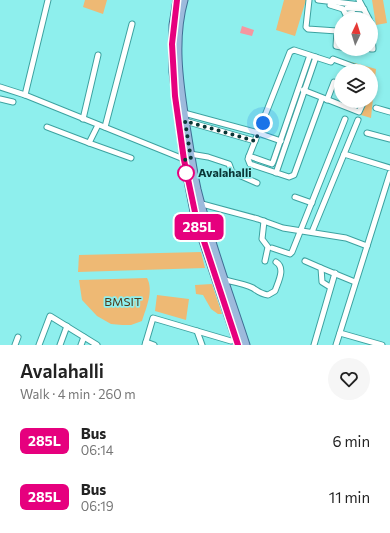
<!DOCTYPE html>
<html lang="en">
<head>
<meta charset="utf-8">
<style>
	:root { --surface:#fff; --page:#f6f6f6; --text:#222; --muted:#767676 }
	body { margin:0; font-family:Commissioner,sans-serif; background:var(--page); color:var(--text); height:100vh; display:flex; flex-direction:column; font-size:15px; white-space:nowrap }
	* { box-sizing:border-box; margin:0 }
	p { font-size:13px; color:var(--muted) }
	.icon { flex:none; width:22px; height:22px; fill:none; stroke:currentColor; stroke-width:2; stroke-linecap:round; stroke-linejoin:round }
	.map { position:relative; height:345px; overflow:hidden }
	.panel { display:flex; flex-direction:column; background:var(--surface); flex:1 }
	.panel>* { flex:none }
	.badge { padding:0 8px; border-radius:6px; font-size:14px; line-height:26px }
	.needle { width:26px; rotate:4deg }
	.fabs { position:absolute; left:334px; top:12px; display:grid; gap:8px }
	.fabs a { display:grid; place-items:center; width:44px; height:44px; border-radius:50%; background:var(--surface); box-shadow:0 2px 6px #0003; font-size:20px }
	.you { position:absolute; width:20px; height:20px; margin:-10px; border:3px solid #fff; border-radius:50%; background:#1a73e8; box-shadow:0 0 0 6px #1a73e833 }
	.map>.badge { position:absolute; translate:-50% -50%; box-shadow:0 0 0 2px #fff }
	.round { display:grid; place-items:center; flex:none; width:42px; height:42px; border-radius:21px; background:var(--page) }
	.overview { display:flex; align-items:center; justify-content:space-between; height:68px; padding:0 20px }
	h1 { font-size:19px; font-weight:600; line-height:30px }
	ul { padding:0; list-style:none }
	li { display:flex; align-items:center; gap:12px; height:56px; padding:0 20px }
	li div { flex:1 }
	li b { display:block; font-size:15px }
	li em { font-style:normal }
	li .badge { min-width:44px; font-weight:700; text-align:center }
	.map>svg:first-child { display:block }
</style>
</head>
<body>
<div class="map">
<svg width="390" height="345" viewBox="0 0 390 345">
	<rect width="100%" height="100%" fill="#8eefed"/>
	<!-- green -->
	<g fill="#eeb974">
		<path d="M85,0H107L103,14L83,7Z"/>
		<path d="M284,0H306L295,36L276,30Z"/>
		<path d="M372,0H383L387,23L376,25Z"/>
		<path d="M337,58L376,69L371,118L361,115L366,101H371V88L375,78L371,76V71H363L364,69Z"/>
		<path d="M201,252L205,268L78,272L79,255Z"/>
		<path d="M147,278C154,291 146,308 142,321L131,325H122L111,324L97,316L82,300L79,280Z"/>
		<path d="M212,284L222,314H218L211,309L203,295L196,294L195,285Z"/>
		<path d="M157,295L189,299L186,320L155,311Z"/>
	</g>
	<!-- water -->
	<path fill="#f597a0" d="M242,26L254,30L252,36L240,33Z"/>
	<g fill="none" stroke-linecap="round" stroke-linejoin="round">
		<defs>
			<g id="minor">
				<path d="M309,0L306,27L308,29L337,31L336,46L341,47"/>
				<path d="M318,0L361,5"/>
				<path d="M359,0L369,19"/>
				<path d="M330,5L343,9L346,15"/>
				<path d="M347,8L364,9"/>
				<path d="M345,19L348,14L353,13L358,19"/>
				<path d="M371,23L373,49H371"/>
				<path d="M310,55L273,162L272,164L249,156L290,52L294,50L331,62L333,59L360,69V71"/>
				<path d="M371,78V82"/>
				<path d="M0,87L25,95L186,160"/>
				<path d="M303,90L359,112L364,101"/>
				<path d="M25,95L48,0"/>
				<path d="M0,99L13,102"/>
				<path d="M327,100L334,82"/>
				<path d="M376,108L390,112"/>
				<path d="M184,113L258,133L281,141"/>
				<path d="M83,119L98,55"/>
				<path d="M185,121L255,141"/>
				<path d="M98,125L89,143L131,158"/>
				<path d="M47,127L89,143"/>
				<path d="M105,127L132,24"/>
				<path d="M367,133L390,139"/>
				<path d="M190,154L208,157L229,164L232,172L257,183"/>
				<path d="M344,154L390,168"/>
				<path d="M249,156L248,159L250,164L289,177L294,175L322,98"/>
				<path d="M276,173L316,57"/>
				<path d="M295,197L312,203"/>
				<path d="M202,204L258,219L283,228L346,238L367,246"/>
				<path d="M264,221L262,239L268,247L265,261"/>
				<path d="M312,232L358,120"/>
				<path d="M272,248L290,254L292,252L345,119"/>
				<path d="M305,261L321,268L322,282L330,287"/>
				<path d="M321,268L355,282"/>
				<path d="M225,280C234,282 245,284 253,288C259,292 261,294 268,295L275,291C278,282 286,268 276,262"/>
				<path d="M197,331L202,345"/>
				<path d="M340,333L382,345"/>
				<path d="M146,342L154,345"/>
				<path d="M15,345L18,337"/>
				<path d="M39,345L50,316L97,345"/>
				<path d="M60,345L67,326"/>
				<path d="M81,345L84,337"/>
				<path d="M145,345L153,318L231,341"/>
				<path d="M314,345L335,273"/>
				<path d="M336,345L390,173"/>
			</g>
			<g id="major">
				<path d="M177,0L173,25V72L184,160L195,217L238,345"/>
				<path d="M184,0C173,39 179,81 185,120C189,143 192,166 197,189C210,242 229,293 246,345"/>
			</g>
		</defs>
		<!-- minor casing -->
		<use href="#minor" stroke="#3ca2a0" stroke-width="7"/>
		<!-- major casing -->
		<use href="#major" stroke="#3f6e93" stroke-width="9"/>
		<!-- minor -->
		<use href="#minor" stroke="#fff" stroke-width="5"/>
		<!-- major -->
		<use href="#major" stroke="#9dbadc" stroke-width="7"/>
	</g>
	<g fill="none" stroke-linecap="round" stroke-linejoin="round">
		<defs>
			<path id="line" d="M177,0L172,44L175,96L184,160L196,217L238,345"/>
		</defs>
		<!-- line casing -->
		<use href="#line" stroke="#fff" stroke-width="9"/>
		<!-- line -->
		<use href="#line" stroke="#e6007e" stroke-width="6"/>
		<!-- walk -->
		<path stroke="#0a3636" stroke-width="4" stroke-dasharray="0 7.2" d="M186,173L184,160L191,159L185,121L255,141L263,123"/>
	</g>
	<!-- markers -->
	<circle fill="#fff" stroke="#e6007e" stroke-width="2" cx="186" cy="173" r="8"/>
	<g text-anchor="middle" stroke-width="3.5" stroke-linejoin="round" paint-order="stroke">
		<!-- stop labels -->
		<g font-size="12" font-weight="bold" fill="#0a3636" stroke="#8eefed" text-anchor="start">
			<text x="198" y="177">Avalahalli</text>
		</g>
		<!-- park labels -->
		<g font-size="12" fill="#523b1b" stroke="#8eefed">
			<text x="123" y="306">BMSIT</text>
		</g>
	</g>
</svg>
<div class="fabs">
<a><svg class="needle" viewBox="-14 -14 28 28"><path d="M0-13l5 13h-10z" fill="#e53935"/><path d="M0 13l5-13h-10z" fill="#767676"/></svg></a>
<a><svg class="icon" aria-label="layers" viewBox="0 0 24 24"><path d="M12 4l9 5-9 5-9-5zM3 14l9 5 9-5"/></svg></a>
</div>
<div class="you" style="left:263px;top:123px"></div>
<b class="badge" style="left:199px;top:227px;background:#e6007e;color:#fff">285L</b>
</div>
<section class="panel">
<div class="overview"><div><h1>Avalahalli</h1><p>Walk · 4 min · 260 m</p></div><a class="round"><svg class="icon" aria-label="heart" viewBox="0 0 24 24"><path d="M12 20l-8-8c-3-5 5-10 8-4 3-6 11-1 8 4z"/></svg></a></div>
<ul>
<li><span class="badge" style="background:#e6007e;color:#fff">285L</span><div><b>Bus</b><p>06:14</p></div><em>6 min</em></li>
<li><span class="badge" style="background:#e6007e;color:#fff">285L</span><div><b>Bus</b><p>06:19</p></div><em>11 min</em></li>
</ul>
</section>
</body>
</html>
